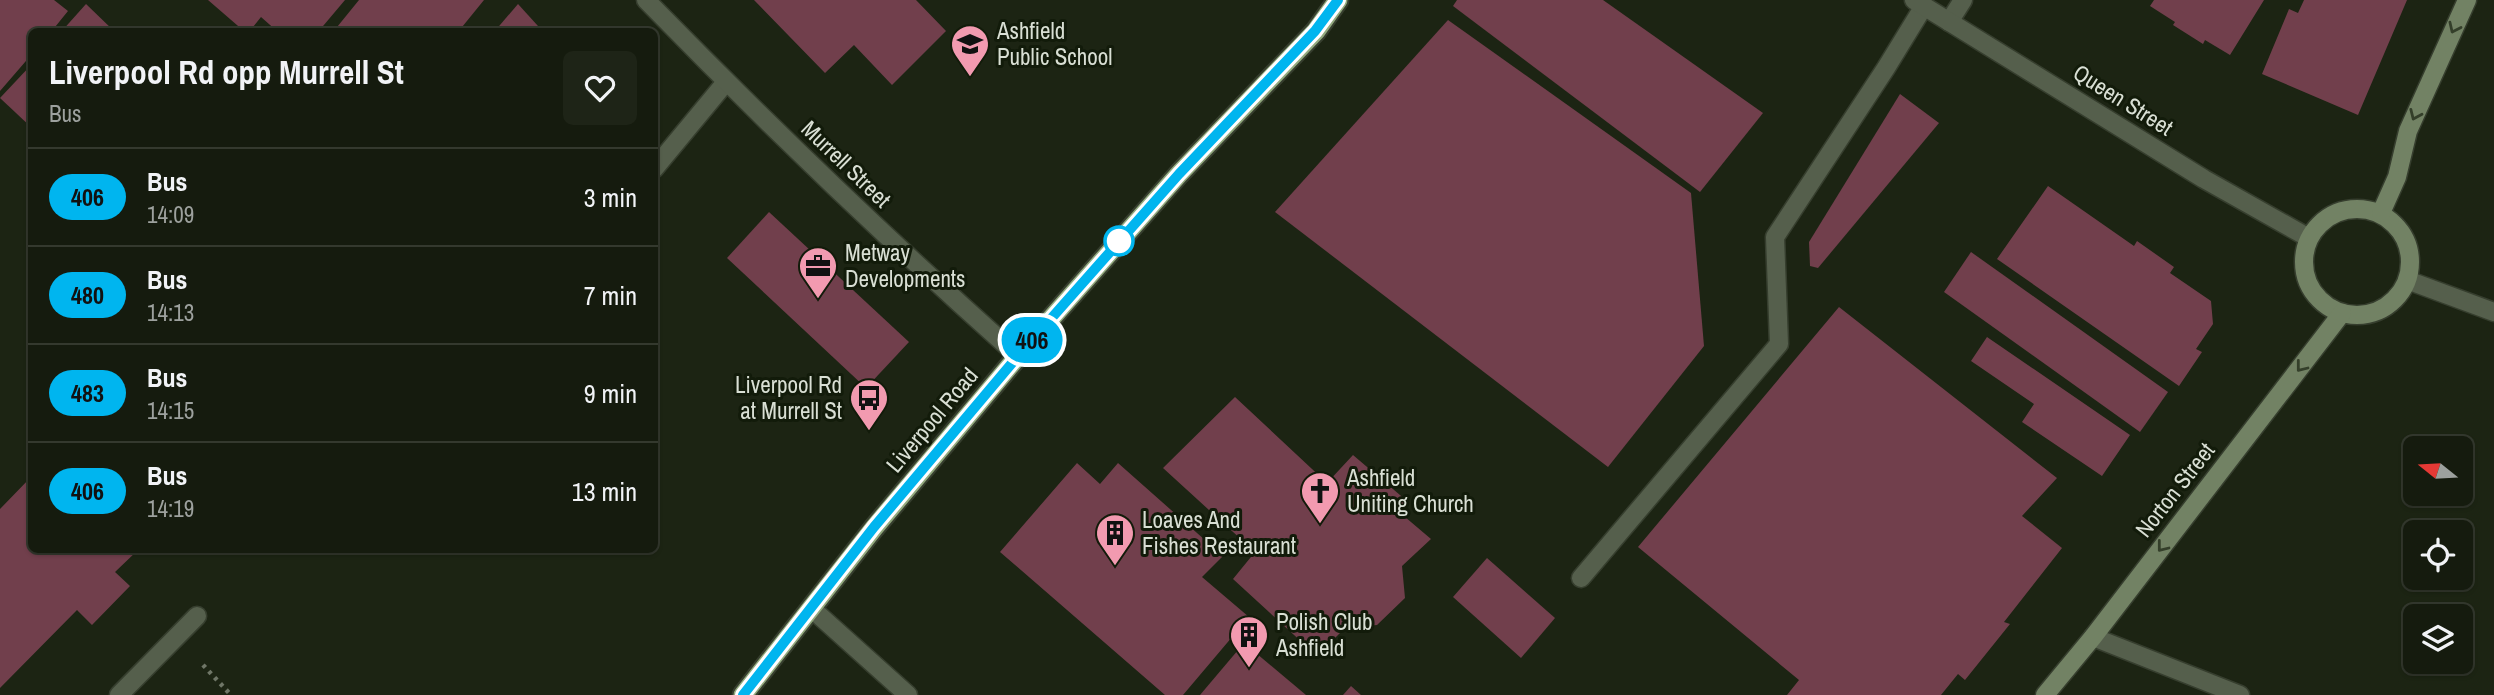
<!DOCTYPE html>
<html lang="en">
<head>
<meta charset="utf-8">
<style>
	:root { --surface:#151b0e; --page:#1e2417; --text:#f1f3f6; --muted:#9da19e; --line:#34392e }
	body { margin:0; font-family:"Archivo Narrow",sans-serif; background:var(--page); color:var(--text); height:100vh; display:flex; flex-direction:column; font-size:26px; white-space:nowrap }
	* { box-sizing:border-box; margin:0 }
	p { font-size:23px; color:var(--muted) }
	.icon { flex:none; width:38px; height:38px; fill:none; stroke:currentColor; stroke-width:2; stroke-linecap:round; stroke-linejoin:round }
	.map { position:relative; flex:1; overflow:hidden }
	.side { position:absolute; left:28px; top:28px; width:630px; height:525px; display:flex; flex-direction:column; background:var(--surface); border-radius:10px; box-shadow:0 2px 5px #0004,0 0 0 2px var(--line) }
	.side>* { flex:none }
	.badge { padding:0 14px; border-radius:23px; font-size:24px; line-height:46px }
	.needle { width:46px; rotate:288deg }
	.fabs { position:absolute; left:2403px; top:436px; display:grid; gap:14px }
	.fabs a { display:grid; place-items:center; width:70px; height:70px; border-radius:10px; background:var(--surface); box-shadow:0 2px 5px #0004,0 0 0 2px var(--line); font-size:35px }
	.map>.badge { position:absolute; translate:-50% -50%; box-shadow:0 0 0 4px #fff }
	.round { display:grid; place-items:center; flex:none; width:74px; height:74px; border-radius:10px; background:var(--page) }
	.summary { display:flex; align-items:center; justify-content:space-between; height:119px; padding:0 21px }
	h1 { font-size:33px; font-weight:700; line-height:52px }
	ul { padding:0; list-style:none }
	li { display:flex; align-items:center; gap:21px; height:98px; padding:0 21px; border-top:2px solid var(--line) }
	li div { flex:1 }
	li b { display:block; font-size:26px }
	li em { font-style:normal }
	li .badge { min-width:77px; font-weight:700; text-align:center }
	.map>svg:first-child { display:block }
</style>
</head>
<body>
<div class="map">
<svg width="2494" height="695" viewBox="0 0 2494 695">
	<rect width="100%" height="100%" fill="#1c2413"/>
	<!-- building -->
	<g fill="#713f4c">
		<path d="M0,0H54L68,11L51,32H32V54L0,91Z"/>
		<path d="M208,0H345L318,32H278L261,17L249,32H245Z"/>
		<path d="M359,0H484L458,32H333Z"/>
		<path d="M754,0H916L946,31L892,85L854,45L825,73Z"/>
		<path d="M1457,0H1603L1763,113L1700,192L1453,6Z"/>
		<path d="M2154,0H2264L2230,55L2205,40L2203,44L2173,25L2175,22L2150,6Z"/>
		<path d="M2304,0H2407L2358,115L2262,74L2289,9L2298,13Z"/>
		<path d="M86,4L115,32H61Z"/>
		<path d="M518,4L538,26L543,32H494Z"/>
		<path d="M1448,20L1691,193L1704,346L1608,467L1275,212Z"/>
		<path d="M32,64V128L0,98Z"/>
		<path d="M1900,94L1939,123L1818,268L1810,266L1809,242Z"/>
		<path d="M2048,186L2134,246L2137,241L2174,267L2170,273L2211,301L2213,324L2196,349L2202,352L2179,386L1997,259Z"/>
		<path d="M769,212L909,342L866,388L727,258Z"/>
		<path d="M1971,252L2168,392L2140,432L1944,292Z"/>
		<path d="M1839,307L2057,478L2022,516L2062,548L2004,622L2010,624L1965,680L1958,674L1941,695H1787L1799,680L1638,547Z"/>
		<path d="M1987,337L2130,435L2102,476L2022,422L2034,404L1971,361Z"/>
		<path d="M1235,397L1327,483L1353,455L1407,501L1398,511L1431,539L1402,566L1405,598L1377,625L1345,628L1317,656L1233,579L1255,552L1163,468Z"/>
		<path d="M1077,463L1100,484L1118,463L1223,556L1202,577L1249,617L1183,695H1165L1000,552Z"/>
		<path d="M32,476V550H138L115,572L130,586L92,625L77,610L0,688V509Z"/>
		<path d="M1487,558L1555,618L1521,658L1453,597Z"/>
		<path d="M1244,643L1306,695H1200Z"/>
		<path d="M1351,686L1361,695H1343Z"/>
	</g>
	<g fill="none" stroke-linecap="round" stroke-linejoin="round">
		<defs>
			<g id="service">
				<path d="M1949,22L1963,0"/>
				<path d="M654,169L726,82"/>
				<path d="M1581,578L1779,344L1775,237L1886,68L1924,6"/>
				<path d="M811,608L908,695"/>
				<path d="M2093,637L2240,695"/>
				<path d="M119,695L197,616"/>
			</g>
			<g id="minor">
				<path d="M646,0C766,123 890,242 1018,356"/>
				<path d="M1914,0L2204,179L2309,238"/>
				<path d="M2407,280L2494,312"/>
			</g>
			<g id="secondary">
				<circle cx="2357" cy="262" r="53"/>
				<path d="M2381,213L2397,177L2408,131L2467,0"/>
				<path d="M2045,695L2093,637L2342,313"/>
			</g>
			<path id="trunk" d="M743,695L874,528L1018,356L1179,174L1316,31L1338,0"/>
		</defs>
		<!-- service casing -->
		<use href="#service" stroke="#363e2e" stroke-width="21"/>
		<!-- minor casing -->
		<use href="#minor" stroke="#363e2e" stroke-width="21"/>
		<!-- secondary casing -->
		<use href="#secondary" stroke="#363e2e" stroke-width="21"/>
		<!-- trunk casing -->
		<use href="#trunk" stroke="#363e2e" stroke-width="23"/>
		<!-- path -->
		<path stroke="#6f7667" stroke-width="4.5" stroke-dasharray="3.5 5" stroke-linecap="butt" d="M203,665L231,695"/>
		<!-- service -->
		<use href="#service" stroke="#555f4c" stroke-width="18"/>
		<!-- minor -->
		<use href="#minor" stroke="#555f4c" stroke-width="18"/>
		<!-- secondary -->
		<use href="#secondary" stroke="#728264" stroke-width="18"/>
		<!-- trunk -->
		<use href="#trunk" stroke="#92a97e" stroke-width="19"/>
	</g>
	<!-- one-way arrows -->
	<defs><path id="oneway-chevron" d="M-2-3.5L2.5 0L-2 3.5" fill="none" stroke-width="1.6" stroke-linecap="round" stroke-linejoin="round" transform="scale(1.75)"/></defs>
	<g stroke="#343f2a">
		<use href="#oneway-chevron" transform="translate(2454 28) rotate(115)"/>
		<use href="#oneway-chevron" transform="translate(2415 115) rotate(114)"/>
		<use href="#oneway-chevron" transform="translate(2301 367) rotate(128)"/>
		<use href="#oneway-chevron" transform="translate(2162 547) rotate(128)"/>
	</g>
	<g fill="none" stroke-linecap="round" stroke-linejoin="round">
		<defs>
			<path id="line" d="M743,695L874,527L1018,356L1179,174L1315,31L1338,0"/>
		</defs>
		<!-- line casing -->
		<use href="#line" stroke="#fff" stroke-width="16"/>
		<!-- line -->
		<use href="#line" stroke="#00b5ef" stroke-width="10"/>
	</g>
	<!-- icons -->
	<defs>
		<symbol id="school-pin" viewBox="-11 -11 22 30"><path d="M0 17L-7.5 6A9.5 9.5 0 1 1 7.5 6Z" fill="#f29ab0" stroke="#121b0a"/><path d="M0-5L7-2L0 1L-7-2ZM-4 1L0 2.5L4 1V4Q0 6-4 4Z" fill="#111"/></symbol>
		<symbol id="office-pin" viewBox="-11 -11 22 30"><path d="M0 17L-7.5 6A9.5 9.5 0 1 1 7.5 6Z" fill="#f29ab0" stroke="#121b0a"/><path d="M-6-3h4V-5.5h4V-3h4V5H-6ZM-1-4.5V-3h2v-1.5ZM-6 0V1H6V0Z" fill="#111"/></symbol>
		<symbol id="bus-pin" viewBox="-11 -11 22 30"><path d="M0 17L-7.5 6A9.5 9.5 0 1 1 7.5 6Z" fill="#f29ab0" stroke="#121b0a"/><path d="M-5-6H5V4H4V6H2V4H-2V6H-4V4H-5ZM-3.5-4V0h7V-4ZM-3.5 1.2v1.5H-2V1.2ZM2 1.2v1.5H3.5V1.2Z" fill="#111"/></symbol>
		<symbol id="church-pin" viewBox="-11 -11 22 30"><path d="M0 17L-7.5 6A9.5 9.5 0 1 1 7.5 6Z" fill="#f29ab0" stroke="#121b0a"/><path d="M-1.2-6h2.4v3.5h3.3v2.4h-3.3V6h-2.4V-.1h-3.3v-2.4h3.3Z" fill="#111"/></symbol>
		<symbol id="building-pin" viewBox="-11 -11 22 30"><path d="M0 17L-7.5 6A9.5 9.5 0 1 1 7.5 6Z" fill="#f29ab0" stroke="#121b0a"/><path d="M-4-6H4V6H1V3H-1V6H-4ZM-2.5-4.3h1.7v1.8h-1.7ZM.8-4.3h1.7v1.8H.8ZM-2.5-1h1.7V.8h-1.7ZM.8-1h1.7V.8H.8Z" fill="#111"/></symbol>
	</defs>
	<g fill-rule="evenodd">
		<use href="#school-pin" x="948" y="22" width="44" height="60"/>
		<use href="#office-pin" x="796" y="244" width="44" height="60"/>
		<use href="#bus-pin" x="847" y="376" width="44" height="60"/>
		<use href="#church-pin" x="1298" y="469" width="44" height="60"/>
		<use href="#building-pin" x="1093" y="511" width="44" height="60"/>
		<use href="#building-pin" x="1227" y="613" width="44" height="60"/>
	</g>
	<!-- markers -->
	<circle fill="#fff" stroke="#00b5ef" stroke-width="3.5" cx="1119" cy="241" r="14"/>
	<g text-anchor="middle" stroke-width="6" stroke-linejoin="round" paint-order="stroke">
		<!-- poi labels -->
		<g font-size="23" fill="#d9dfd4" stroke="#121b0a" text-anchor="start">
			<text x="997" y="39">Ashfield<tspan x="997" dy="26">Public School</tspan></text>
			<text x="845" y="261">Metway<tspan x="845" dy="26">Developments</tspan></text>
			<text x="842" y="393" text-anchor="end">Liverpool Rd<tspan x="842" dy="26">at Murrell St</tspan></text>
			<text x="1347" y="486">Ashfield<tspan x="1347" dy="26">Uniting Church</tspan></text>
			<text x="1142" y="528">Loaves And<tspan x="1142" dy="26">Fishes Restaurant</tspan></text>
			<text x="1276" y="630">Polish Club<tspan x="1276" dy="26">Ashfield</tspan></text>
		</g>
		<!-- street labels -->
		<g font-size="23" fill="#d9dfd4" stroke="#121b0a">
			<text transform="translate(2123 100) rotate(32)" y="8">Queen Street</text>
			<text transform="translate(846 164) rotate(44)" y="8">Murrell Street</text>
			<text transform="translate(932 420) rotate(-50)" y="8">Liverpool Road</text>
			<text transform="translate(2175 490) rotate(-52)" y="8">Norton Street</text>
		</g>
	</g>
</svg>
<div class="fabs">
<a><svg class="needle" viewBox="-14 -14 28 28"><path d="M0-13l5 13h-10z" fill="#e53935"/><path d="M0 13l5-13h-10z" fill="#9da19e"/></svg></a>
<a><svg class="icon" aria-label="locate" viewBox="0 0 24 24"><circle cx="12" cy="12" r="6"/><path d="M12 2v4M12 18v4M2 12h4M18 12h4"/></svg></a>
<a><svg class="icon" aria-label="layers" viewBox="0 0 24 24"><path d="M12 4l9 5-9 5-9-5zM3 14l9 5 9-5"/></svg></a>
</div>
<b class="badge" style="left:1032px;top:340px;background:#00b5ef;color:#111">406</b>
<section class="side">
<div class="summary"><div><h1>Liverpool Rd opp Murrell St</h1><p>Bus</p></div><a class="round"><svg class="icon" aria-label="heart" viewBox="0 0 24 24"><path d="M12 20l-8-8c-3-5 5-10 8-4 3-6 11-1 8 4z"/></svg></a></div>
<ul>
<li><span class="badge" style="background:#00b5ef;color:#111">406</span><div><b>Bus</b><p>14:09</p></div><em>3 min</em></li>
<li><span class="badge" style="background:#00b5ef;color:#111">480</span><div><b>Bus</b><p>14:13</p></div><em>7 min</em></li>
<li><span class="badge" style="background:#00b5ef;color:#111">483</span><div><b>Bus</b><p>14:15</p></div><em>9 min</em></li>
<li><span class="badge" style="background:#00b5ef;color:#111">406</span><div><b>Bus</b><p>14:19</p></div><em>13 min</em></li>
</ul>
</section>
</div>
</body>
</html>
